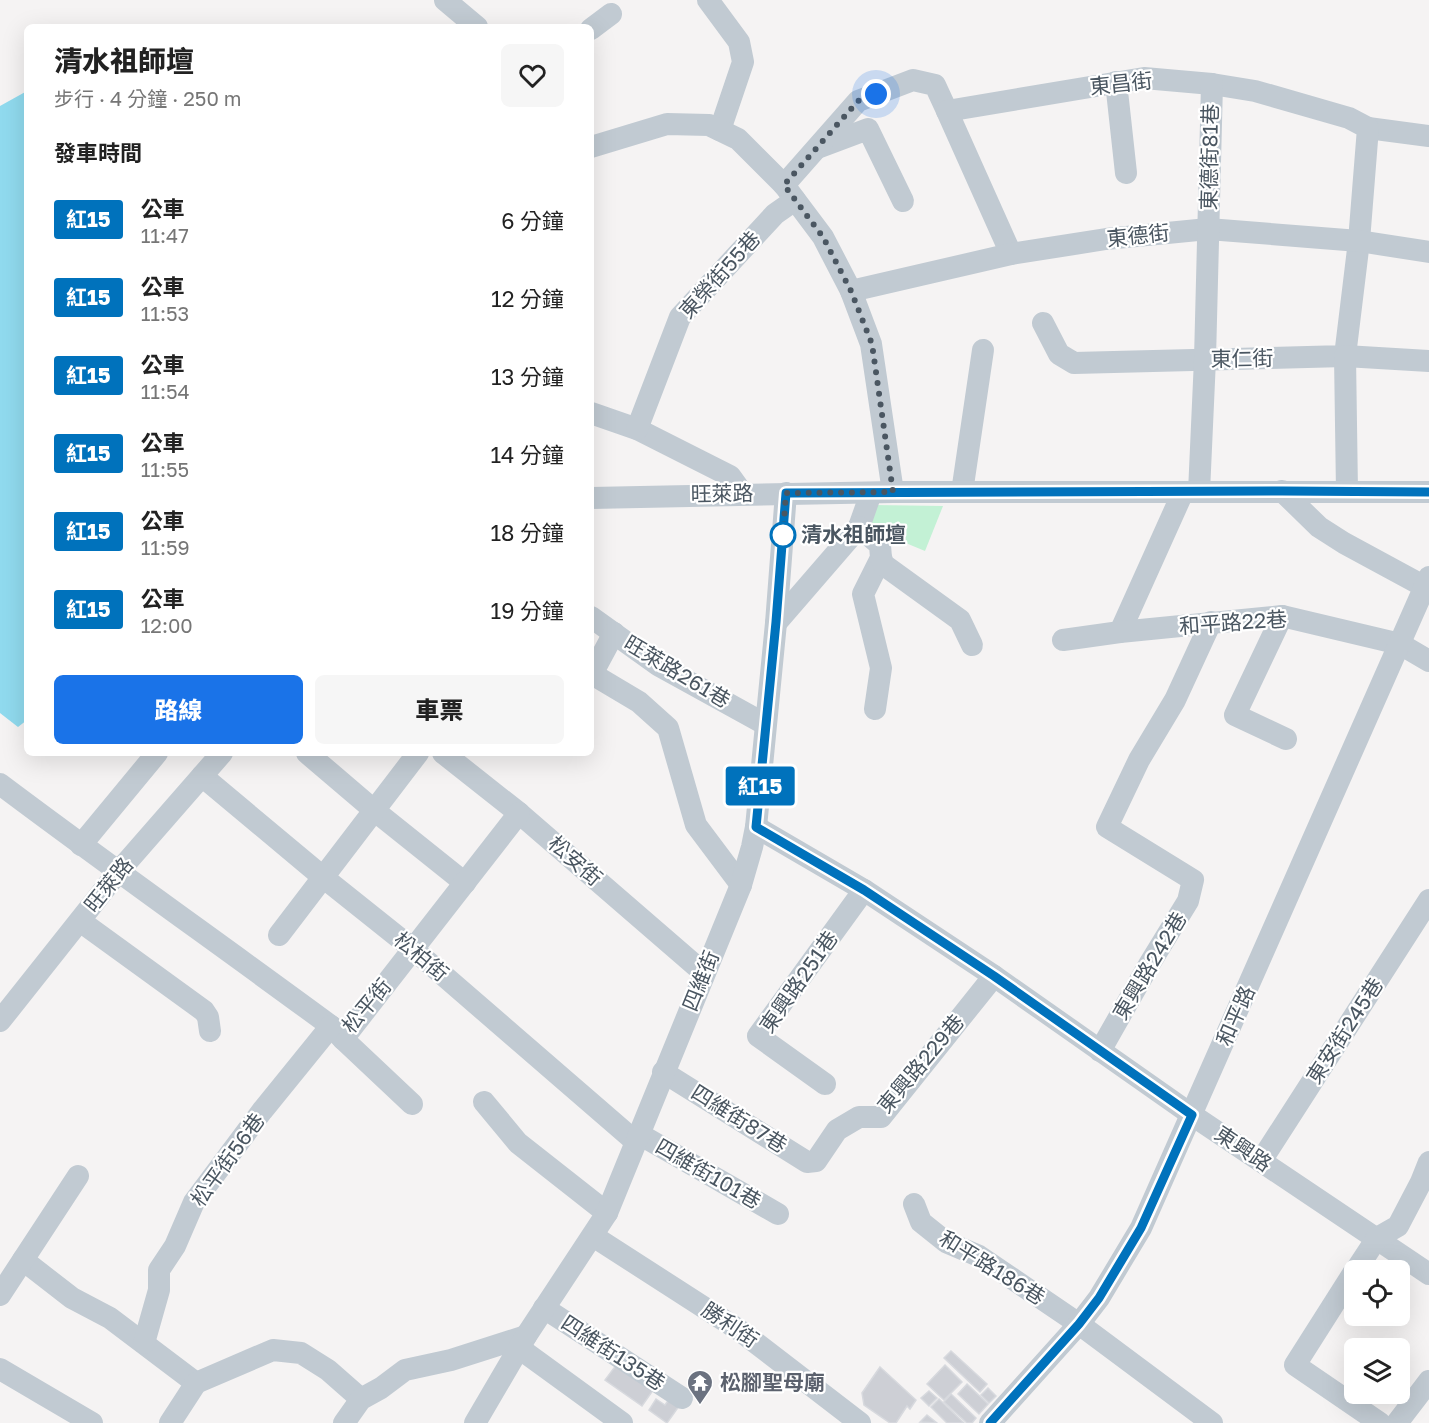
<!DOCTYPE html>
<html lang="zh-TW">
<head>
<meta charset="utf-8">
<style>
	:root { --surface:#fff; --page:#f6f6f6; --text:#222; --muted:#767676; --accent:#1a73e8 }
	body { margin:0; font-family:"Golos Text","Noto Sans TC",sans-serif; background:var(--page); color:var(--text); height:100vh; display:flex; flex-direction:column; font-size:22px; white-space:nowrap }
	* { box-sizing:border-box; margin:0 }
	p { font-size:20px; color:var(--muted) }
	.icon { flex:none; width:33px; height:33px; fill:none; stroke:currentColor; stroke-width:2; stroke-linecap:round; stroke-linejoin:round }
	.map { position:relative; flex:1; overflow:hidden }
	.side { position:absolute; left:24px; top:24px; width:570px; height:732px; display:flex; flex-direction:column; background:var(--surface); border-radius:9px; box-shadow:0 6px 24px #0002 }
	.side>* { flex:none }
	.badge { padding:0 12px; border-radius:4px; font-size:21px; line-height:39px }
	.buttons { position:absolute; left:1344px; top:1260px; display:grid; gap:12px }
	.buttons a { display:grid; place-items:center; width:66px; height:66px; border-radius:9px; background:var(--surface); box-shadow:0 6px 24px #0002; font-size:30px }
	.you { position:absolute; width:30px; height:30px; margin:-15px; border:4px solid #fff; border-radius:50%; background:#1a73e8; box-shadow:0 0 0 9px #1a73e833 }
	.map>.badge { position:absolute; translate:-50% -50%; box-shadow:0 0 0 3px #fff }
	h2 { padding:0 30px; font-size:22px; line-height:54px }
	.round { display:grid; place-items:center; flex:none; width:63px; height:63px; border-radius:9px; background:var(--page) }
	.overview { display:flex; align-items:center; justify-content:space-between; height:102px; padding:0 30px }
	h1 { font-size:28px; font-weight:800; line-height:45px }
	.cta { display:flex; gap:12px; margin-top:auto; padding:12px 30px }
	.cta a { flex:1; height:69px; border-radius:9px; background:var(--accent); color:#fff; font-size:24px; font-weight:800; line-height:69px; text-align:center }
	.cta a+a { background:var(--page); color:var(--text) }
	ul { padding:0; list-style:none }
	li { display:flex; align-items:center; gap:18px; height:78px; padding:0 30px }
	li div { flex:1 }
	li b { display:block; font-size:22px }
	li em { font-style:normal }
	li .badge { min-width:66px; font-weight:700; text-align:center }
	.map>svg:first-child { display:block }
</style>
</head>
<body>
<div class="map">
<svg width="1429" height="1423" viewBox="0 0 1429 1423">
	<rect width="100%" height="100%" fill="#f5f3f3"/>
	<!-- green -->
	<path fill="#c3f1d5" d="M874,505L943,506L925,551L867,527Z"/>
	<!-- water -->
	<path fill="#90daee" d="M27,91V720L18,727L0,713V106Z"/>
	<!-- building -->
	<g fill="#cdcfd5" stroke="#d7d9de" stroke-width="1.5">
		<path d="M951,1351L987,1384L980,1392L944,1358Z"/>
		<path d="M620,1360L656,1386L642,1406L605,1380Z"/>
		<path d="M945,1365L962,1382L944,1400L927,1384Z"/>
		<path d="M880,1367L916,1400L910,1409L907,1406L896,1423H890L864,1405L862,1393Z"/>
		<path d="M967,1384L988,1404L979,1414L958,1394Z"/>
		<path d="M988,1388L996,1396L989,1403L981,1395Z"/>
		<path d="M929,1391L937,1398L929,1406L921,1398Z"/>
		<path d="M951,1394L976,1418L972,1423H967L944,1402Z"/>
		<path d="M672,1395L682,1402L667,1423L649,1410L656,1399L665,1405Z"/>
		<path d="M939,1399L964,1423H947L931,1407Z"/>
		<path d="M927,1415L937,1423L920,1422Z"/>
	</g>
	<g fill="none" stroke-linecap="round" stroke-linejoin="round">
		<!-- minor -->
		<g stroke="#c1cad2" stroke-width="22">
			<path d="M445,0L477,27"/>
			<path d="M708,0L739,42L743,62L720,130"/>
			<path d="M591,29L611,14"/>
			<path d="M1116,82L1126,173"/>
			<path d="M1368,128L1429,136"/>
			<path d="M591,147L667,124L709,125L738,139L784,185L823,237L851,291L871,344L893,492"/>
			<path d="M820,147L868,129L903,201"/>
			<path d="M784,185L858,101L913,80L935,85L947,111"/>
			<path d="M1011,254L947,111L1144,78L1212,84L1255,91L1349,118L1368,128L1359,241L1345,356L1074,363L1059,354L1043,323"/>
			<path d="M851,291L1011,254L1106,239L1208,229L1359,241L1429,252"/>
			<path d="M591,413L637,429L730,476L743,494"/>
			<path d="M637,429L680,317L775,214L795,200"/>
			<path d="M1282,491L1319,527L1344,543L1429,589"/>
			<path d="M962,492L983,350"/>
			<path d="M1199,492L1205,359L1212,84"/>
			<path d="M1347,492L1345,356L1429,361"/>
			<path d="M871,493L859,527L880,545L881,558L863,594L881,668L875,709"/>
			<path d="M591,498L893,492H1429"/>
			<path d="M881,558L884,565L960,620L972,645"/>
			<path d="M1282,616L1235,715L1286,739"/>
			<path d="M591,617L658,665L765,724"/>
			<path d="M776,623L859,527"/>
			<path d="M1120,632L1183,492"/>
			<path d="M614,633L592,674L639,702L668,728L696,825L741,885"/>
			<path d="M1063,640L1120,632L1282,616L1400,644L1429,661"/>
			<path d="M307,753L375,811L465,883"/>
			<path d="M443,753L519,813L704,973"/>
			<path d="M202,776L324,878L413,949L636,1142"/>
			<path d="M0,784C109,866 221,945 331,1026L343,1039L519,813"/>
			<path d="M756,827L864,890L994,976L1192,1115L1429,1274"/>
			<path d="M81,845L157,753"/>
			<path d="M80,921L204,1011L208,1017L210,1031"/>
			<path d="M279,935L418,753"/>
			<path d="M0,1021L119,871L222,753"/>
			<path d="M343,1039L412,1104"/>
			<path d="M1100,1051L1150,963L1188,901L1193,880L1107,827L1139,760L1175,700L1211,622"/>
			<path d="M663,1072L807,1162L816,1161L837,1130L859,1117H881L994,976"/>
			<path d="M825,1084L758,1036L864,890"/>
			<path d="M484,1102L518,1143L607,1213"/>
			<path d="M639,1134L778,1214"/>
			<path d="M1261,1161L1429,900"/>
			<path d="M914,1204L921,1222L946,1242L979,1256L1079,1324L1212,1423"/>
			<path d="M593,1236L739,1330L860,1423"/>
			<path d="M23,1260L72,1298L110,1318L196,1383"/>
			<path d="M1356,1270L1377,1238L1398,1226L1421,1182L1429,1162"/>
			<path d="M1354,1272L1295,1365L1380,1423"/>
			<path d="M0,1295L78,1176"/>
			<path d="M544,1308L682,1398"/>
			<path d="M144,1343L159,1290V1270L175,1246L194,1202L262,1111L331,1026"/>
			<path d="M519,1348L622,1423"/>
			<path d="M0,1369L92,1423"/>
			<path d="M170,1423L196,1383L273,1350L301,1353L328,1370L361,1399"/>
			<path d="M344,1423L361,1399L381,1388L405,1370L451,1360L526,1336"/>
			<path d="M475,1423L526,1336L607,1213L741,885L752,847L756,827L776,623L786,493"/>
			<path d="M990,1423L1079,1324L1099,1298L1141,1228L1429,577"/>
			<path d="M1397,1423L1429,1381"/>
		</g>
	</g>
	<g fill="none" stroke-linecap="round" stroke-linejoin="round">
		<defs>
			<path id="line" d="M990,1423L1079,1324L1099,1298L1141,1228L1192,1115L994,976L864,890L756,827L776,622L786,493L1282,491L1429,492"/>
		</defs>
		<!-- line casing -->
		<use href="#line" stroke="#fff" stroke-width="14"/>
		<!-- line -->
		<use href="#line" stroke="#0072bc" stroke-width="9"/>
		<!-- walk -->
		<path stroke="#4a5661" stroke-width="6" stroke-dasharray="0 10.8" d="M783,535L786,493L893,492L872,344L851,291L823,237L784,185L858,101L876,94"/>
	</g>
	<!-- icons -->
	<defs>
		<symbol id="temple-pin" viewBox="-11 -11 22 30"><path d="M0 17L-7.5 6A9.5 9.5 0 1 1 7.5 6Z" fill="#6b7280" stroke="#fff"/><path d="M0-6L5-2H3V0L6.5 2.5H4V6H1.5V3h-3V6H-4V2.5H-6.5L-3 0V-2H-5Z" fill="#fff"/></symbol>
	</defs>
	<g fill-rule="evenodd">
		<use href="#temple-pin" x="685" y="1368" width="30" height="40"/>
	</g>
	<!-- markers -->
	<circle fill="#fff" stroke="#0072bc" stroke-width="3" cx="783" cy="535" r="12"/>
	<g text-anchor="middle" stroke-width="4.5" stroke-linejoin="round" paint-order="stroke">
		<!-- street labels -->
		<g font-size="21" fill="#4a5661" stroke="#fff">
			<text transform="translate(1121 84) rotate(-6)" y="7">東昌街</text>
			<text transform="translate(1210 157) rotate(-89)" y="7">東德街81巷</text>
			<text transform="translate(1138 236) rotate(-6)" y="7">東德街</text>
			<text transform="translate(720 275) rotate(-48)" y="7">東榮街55巷</text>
			<text transform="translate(1242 359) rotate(-1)" y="7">東仁街</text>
			<text transform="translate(722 494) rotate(-1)" y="7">旺萊路</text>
			<text transform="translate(1233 623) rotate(-4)" y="7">和平路22巷</text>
			<text transform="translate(677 672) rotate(31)" y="7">旺萊路261巷</text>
			<text transform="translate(575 861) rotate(41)" y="7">松安街</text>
			<text transform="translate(109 885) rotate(-51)" y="7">旺萊路</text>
			<text transform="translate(421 957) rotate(40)" y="7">松柏街</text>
			<text transform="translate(1150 966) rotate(-59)" y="7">東興路242巷</text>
			<text transform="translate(701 981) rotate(-68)" y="7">四維街</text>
			<text transform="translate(799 982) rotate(-55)" y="7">東興路251巷</text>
			<text transform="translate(367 1006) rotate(-50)" y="7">松平街</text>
			<text transform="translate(1236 1016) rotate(-66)" y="7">和平路</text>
			<text transform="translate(1345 1031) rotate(-57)" y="7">東安街245巷</text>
			<text transform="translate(921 1064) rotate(-50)" y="7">東興路229巷</text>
			<text transform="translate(739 1119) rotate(32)" y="7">四維街87巷</text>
			<text transform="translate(1243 1149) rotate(34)" y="7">東興路</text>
			<text transform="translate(228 1160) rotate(-54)" y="7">松平街56巷</text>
			<text transform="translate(708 1174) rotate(30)" y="7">四維街101巷</text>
			<text transform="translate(992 1268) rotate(32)" y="7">和平路186巷</text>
			<text transform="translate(730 1325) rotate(34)" y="7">勝利街</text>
			<text transform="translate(613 1353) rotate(33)" y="7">四維街135巷</text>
		</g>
		<!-- stop labels -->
		<g font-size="21" font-weight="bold" fill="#4a5661" stroke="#fff" text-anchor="start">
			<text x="801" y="542">清水祖師壇</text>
		</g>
		<!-- worship labels -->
		<g font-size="21" font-weight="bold" fill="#5b616d" stroke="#fff" text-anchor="start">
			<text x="720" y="1390">松腳聖母廟</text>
		</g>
	</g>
</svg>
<div class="buttons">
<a><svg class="icon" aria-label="locate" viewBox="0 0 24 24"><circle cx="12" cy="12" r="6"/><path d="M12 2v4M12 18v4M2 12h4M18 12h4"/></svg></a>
<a><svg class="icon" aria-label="layers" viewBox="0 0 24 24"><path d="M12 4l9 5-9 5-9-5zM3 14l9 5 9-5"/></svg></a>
</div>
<div class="you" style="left:876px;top:94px"></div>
<b class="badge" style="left:760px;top:786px;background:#0072bc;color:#fff">紅15</b>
<section class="side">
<div class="overview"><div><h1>清水祖師壇</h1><p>步行 · 4 分鐘 · 250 m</p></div><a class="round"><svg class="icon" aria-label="heart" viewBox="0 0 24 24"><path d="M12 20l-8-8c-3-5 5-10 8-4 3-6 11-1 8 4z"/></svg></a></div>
<h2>發車時間</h2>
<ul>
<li><span class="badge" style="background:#0072bc;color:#fff">紅15</span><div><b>公車</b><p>11:47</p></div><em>6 分鐘</em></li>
<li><span class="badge" style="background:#0072bc;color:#fff">紅15</span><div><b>公車</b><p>11:53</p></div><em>12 分鐘</em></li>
<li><span class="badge" style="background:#0072bc;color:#fff">紅15</span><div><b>公車</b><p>11:54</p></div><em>13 分鐘</em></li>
<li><span class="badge" style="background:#0072bc;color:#fff">紅15</span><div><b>公車</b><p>11:55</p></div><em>14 分鐘</em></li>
<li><span class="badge" style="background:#0072bc;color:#fff">紅15</span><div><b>公車</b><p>11:59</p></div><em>18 分鐘</em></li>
<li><span class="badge" style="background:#0072bc;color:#fff">紅15</span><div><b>公車</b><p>12:00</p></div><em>19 分鐘</em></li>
</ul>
<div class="cta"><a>路線</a><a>車票</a></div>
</section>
</div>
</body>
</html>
